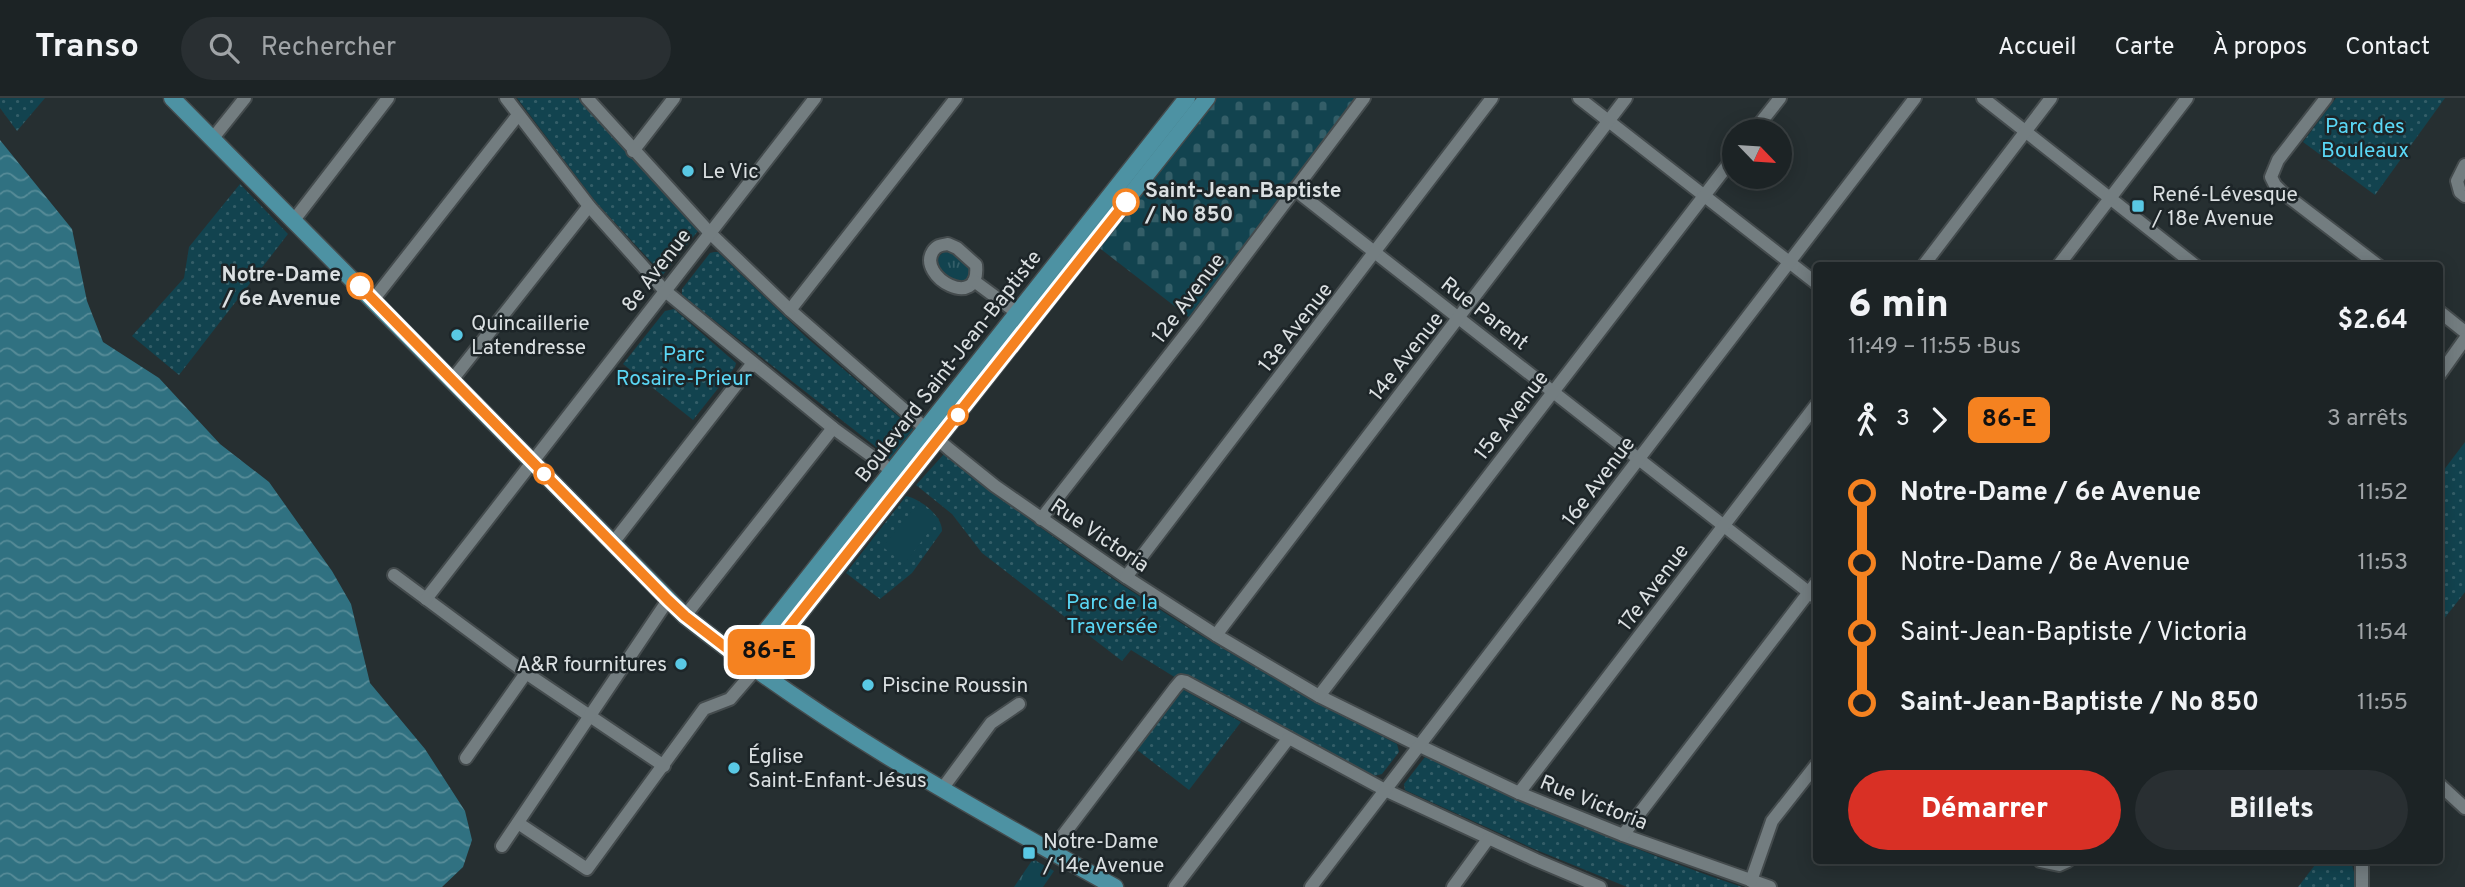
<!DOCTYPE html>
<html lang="fr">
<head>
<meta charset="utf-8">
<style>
	:root { --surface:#1c2325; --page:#292f32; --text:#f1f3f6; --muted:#a0a4a7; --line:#3a4042; --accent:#d93025 }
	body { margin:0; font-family:Overpass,sans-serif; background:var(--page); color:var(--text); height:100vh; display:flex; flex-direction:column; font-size:26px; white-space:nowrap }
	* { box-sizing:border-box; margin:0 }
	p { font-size:23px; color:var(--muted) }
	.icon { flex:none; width:38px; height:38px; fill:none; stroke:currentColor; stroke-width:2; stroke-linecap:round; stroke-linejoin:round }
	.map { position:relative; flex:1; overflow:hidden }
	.details { position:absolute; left:1813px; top:164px; width:630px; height:602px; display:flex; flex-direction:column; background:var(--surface); border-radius:7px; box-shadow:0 4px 18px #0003,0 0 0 2px var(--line) }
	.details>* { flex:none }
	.badge { padding:0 14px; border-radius:10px; font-size:24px; line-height:46px }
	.needle { width:46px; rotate:115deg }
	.tools { position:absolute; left:1722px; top:21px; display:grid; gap:14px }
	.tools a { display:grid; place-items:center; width:70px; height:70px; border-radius:50%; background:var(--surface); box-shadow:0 4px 18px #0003,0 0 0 2px var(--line); font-size:35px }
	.map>.badge { position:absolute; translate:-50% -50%; box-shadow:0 0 0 4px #fff }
	.legs { display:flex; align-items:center; gap:10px; height:77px; padding:0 35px; font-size:23px }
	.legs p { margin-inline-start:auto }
	.head { display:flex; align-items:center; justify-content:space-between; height:119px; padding:0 35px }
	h1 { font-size:38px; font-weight:800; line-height:52px }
	.primary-button { display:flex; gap:14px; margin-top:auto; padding:14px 35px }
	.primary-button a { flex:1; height:80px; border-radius:42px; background:var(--accent); color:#fff; font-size:28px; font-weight:800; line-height:80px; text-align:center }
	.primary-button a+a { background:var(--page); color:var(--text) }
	ul { padding:0 35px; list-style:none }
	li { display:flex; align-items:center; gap:24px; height:70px; font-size:26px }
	li i { display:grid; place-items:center; width:10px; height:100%; margin:0 9px; background:currentColor }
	li i::after { content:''; width:18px; height:18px; margin:-9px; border:5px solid; border-radius:50%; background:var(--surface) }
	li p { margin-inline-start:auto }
	li:first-child i { background:linear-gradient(#0000 50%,currentColor 0) }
	li:last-child i { background:linear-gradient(currentColor 50%,#0000 0) }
	header { display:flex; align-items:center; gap:42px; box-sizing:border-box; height:98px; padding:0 35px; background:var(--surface); border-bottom:2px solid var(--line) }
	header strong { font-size:33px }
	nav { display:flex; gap:38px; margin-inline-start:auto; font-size:24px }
	.search { width:490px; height:63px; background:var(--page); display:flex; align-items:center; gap:18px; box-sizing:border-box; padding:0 24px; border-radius:38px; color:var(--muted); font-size:26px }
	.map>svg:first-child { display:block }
</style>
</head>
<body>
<header>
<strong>Transo</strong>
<div class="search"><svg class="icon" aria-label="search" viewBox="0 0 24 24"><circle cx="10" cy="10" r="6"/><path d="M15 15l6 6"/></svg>Rechercher</div>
<nav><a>Accueil</a><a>Carte</a><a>À propos</a><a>Contact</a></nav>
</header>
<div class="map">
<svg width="2465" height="789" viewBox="0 0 2465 789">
	<defs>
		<pattern id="grass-tufts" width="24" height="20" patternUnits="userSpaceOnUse" patternTransform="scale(1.75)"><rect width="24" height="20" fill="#12434f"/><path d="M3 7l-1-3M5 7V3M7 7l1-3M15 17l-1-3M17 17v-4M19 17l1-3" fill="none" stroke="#345e68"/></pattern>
		<pattern id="cemetery-stones" width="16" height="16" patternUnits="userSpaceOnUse" patternTransform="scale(1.75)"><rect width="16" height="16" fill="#12434f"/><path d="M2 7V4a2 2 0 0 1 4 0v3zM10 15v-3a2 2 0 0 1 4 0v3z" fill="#345e68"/></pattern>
		<pattern id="park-dots" width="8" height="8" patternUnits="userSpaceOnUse" patternTransform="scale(1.75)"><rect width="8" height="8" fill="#12434f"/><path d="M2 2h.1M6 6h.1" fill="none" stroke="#345e68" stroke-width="1.8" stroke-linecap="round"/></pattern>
		<pattern id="water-waves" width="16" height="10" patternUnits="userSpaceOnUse" patternTransform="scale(1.75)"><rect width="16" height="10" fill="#307181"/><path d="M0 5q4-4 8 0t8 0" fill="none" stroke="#578c98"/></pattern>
	</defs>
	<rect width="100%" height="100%" fill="#262f31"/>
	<!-- grass -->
	<g fill="url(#grass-tufts)">
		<path d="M945,153C955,154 967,164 970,173L967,182C954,186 936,172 938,159Z"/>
		<path d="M1033,761L1054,773L1043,789H1014Z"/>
	</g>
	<!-- cemetery -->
	<path fill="url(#cemetery-stones)" d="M1207,0H1364L1195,224L1093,145Z"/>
	<!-- park -->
	<g fill="url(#park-dots)">
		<path d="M0,0H45L17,33L0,10Z"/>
		<path d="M517,0H578L698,133L661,179L654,167L595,103Z"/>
		<path d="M2336,0H2445L2375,97L2303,44Z"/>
		<path d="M240,86L288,136L179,277L132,238L184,180L189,149Z"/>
		<path d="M714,154H718L806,239L912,330L914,333L893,361L887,364L876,349L682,197V191L710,155Z"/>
		<path d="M674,211L736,265L735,269L693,322L623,266L665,213Z"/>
		<path d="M2465,344V494L2440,526V377Z"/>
		<path d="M944,356C1024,419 1106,479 1192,532C1259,573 1328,610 1397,646L1399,654L1382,676L1374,678L1187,577H1180L1176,580L1131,552L1122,563L982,455L952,416L916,387Z"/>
		<path d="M906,398C920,401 942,417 942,433L912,475L880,501L846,475Z"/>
		<path d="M1182,591L1241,624L1189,692L1136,651Z"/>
		<path d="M1425,659C1529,706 1633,753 1742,789H1627L1534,751L1405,692L1404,686Z"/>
		<path d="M2318,763H2351L2355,778L2354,789H2298Z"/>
	</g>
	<!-- pitch -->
	<path fill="#12434f" d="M919,404L939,421L904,466L883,449Z"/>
	<!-- water -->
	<path fill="url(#water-waves)" d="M0,42L72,131L87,203L103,244L159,280L220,346L269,384L332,473L351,506L370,585L425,651L465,713L472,742L463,769L442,789H0Z"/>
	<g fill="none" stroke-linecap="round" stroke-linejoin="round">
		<defs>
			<g id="minor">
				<path d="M506,0L589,108L664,192L833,330L899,378"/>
				<path d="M587,0L710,135L790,212L949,351L995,388L1126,479L1216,537L1319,598L1420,648L1519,695L1623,737L1770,789"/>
				<path d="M1579,0L1816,185"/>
				<path d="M1983,0L2196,168"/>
				<path d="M2326,0L2278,62L2271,79L2275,87L2282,94L2379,168"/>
				<path d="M1754,33L1780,0"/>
				<path d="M213,40L245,0"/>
				<path d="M633,53L674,0"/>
				<path d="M2465,67L2457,83L2460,94L2465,98"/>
				<path d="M1294,91L1816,500"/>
				<path d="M294,122L388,0"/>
				<path d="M948,146L957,150L976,167C981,214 916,179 933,153C937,147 942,147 948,146Z"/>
				<path d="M1923,168L2051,0"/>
				<path d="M2058,168L2187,0"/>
				<path d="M974,183L1024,220"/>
				<path d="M373,202L518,17"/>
				<path d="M790,212L956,0"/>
				<path d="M2440,214L2465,234"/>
				<path d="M2440,276L2465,241"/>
				<path d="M452,282L589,108"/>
				<path d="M1041,421L1195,224L1364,0"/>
				<path d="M612,446L753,265"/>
				<path d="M394,477L526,575L664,668"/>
				<path d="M1126,479L1492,0"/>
				<path d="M426,501L815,0"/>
				<path d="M685,518L833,330"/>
				<path d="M1216,537L1626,0"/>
				<path d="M1319,598L1734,59"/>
				<path d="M466,660L526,575"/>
				<path d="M2440,687L2465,710"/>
				<path d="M942,691L991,625L1019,606"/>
				<path d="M1519,695L1816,307"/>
				<path d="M518,725L587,771L704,611L730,601L755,572"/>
				<path d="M1623,737L1816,485"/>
				<path d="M502,748L668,502"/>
				<path d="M1051,753L1175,590L1181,583L1186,584L1385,692L1536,762L1600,789"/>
				<path d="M2040,763L2059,767L2068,763"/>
				<path d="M2362,763V789"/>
				<path d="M1751,783L1772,723L1816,667"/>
				<path d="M1175,789L1288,641"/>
				<path d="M1311,789L1915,0"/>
				<path d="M1453,789L1488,741"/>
			</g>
			<g id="major">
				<path d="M172,0L685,518C818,624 967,707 1115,789"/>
				<path d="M742,563L1187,0"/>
				<path d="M755,572L1207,0"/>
			</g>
		</defs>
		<!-- minor casing -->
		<use href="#minor" stroke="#444b4d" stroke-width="16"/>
		<!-- major casing -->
		<use href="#major" stroke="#444b4d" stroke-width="19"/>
		<!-- minor -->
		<use href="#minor" stroke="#737d80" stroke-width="12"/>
		<!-- major -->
		<use href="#major" stroke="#4d92a3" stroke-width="16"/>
	</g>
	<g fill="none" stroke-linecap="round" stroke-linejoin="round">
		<defs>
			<path id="line-1" d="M360,188L668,502L685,518L755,572L1126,104"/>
		</defs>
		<!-- line-1 casing -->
		<use href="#line-1" stroke="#fff" stroke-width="16"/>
		<!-- line-1 -->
		<use href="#line-1" stroke="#f58220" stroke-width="10"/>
	</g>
	<!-- markers -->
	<g fill="#59c8e4" stroke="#1d2528" stroke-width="2.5">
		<circle cx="688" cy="73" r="7"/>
		<rect x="2131" y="101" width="14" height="14" rx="3.5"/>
		<circle cx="457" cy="237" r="7"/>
		<circle cx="681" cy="566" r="7"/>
		<circle cx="868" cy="587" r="7"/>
		<circle cx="734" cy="670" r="7"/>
		<rect x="1022" y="748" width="14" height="14" rx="3.5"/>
	</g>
	<g fill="#fff" stroke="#f58220" stroke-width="3.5">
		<circle cx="1126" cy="104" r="12"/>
		<circle cx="360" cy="188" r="12"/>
		<circle cx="958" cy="317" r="9"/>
		<circle cx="544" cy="376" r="9"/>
	</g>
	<g text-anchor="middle" stroke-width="5" stroke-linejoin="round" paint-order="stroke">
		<!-- park labels -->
		<g font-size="21" fill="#5ad7f5" stroke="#1d2528">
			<text x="2365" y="35">Parc des<tspan x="2365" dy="24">Bouleaux</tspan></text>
			<text x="684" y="263">Parc<tspan x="684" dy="24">Rosaire-Prieur</tspan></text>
			<text x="1112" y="511">Parc de la<tspan x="1112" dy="24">Traversée</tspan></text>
		</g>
		<!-- poi labels -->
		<g font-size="21" fill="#dbe0e2" stroke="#1d2528" text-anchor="start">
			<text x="702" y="80">Le Vic</text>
			<text x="2152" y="103">René-Lévesque<tspan x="2152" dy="24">/ 18e Avenue</tspan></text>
			<text x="471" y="232">Quincaillerie<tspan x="471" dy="24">Latendresse</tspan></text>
			<text x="667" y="573" text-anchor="end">A&amp;R fournitures</text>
			<text x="882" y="594">Piscine Roussin</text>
			<text x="748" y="665">Église<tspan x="748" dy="24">Saint-Enfant-Jésus</tspan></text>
			<text x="1043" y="750">Notre-Dame<tspan x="1043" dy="24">/ 14e Avenue</tspan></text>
		</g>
		<!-- stop labels -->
		<g font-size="21" font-weight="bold" fill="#dbe0e2" stroke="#1d2528" text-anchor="start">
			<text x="1145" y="99">Saint-Jean-Baptiste<tspan x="1145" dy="24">/ No 850</tspan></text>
			<text x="341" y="183" text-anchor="end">Notre-Dame<tspan x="341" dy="24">/ 6e Avenue</tspan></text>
		</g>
		<!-- street labels -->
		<g font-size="21" fill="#dbe0e2" stroke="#1d2528">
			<text transform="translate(656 172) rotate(-52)" y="7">8e Avenue</text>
			<text transform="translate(1188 200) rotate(-53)" y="7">12e Avenue</text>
			<text transform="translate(1485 215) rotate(38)" y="7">Rue Parent</text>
			<text transform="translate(1295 229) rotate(-52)" y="7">13e Avenue</text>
			<text transform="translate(1406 258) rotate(-52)" y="7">14e Avenue</text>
			<text transform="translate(948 268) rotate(-52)" y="7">Boulevard Saint-Jean-Baptiste</text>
			<text transform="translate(1511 317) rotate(-52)" y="7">15e Avenue</text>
			<text transform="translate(1598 383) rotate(-53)" y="7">16e Avenue</text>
			<text transform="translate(1100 437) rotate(34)" y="7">Rue Victoria</text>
			<text transform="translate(1653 489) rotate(-53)" y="7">17e Avenue</text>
			<text transform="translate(1594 704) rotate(22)" y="7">Rue Victoria</text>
		</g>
	</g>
</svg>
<div class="tools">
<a><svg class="needle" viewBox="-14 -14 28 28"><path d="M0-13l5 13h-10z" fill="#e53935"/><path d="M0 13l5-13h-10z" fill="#a0a4a7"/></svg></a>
</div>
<b class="badge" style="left:769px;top:554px;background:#f58220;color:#111">86-E</b>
<section class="details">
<div class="head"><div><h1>6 min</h1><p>11:49 – 11:55 · Bus</p></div><b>$2.64</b></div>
<div class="legs"><svg class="icon" aria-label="walk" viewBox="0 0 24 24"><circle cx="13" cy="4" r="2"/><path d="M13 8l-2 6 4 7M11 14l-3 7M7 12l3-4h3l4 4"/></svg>3<svg class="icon" aria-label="forward" viewBox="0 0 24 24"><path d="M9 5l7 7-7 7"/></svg><b class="badge" style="background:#f58220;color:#111">86-E</b><p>3 arrêts</p></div>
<ul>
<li><i style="color:#f58220"></i><b>Notre-Dame / 6e Avenue</b><p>11:52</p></li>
<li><i style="color:#f58220"></i><span>Notre-Dame / 8e Avenue</span><p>11:53</p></li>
<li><i style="color:#f58220"></i><span>Saint-Jean-Baptiste / Victoria</span><p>11:54</p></li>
<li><i style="color:#f58220"></i><b>Saint-Jean-Baptiste / No 850</b><p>11:55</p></li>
</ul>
<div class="primary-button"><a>Démarrer</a><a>Billets</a></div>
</section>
</div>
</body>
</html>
